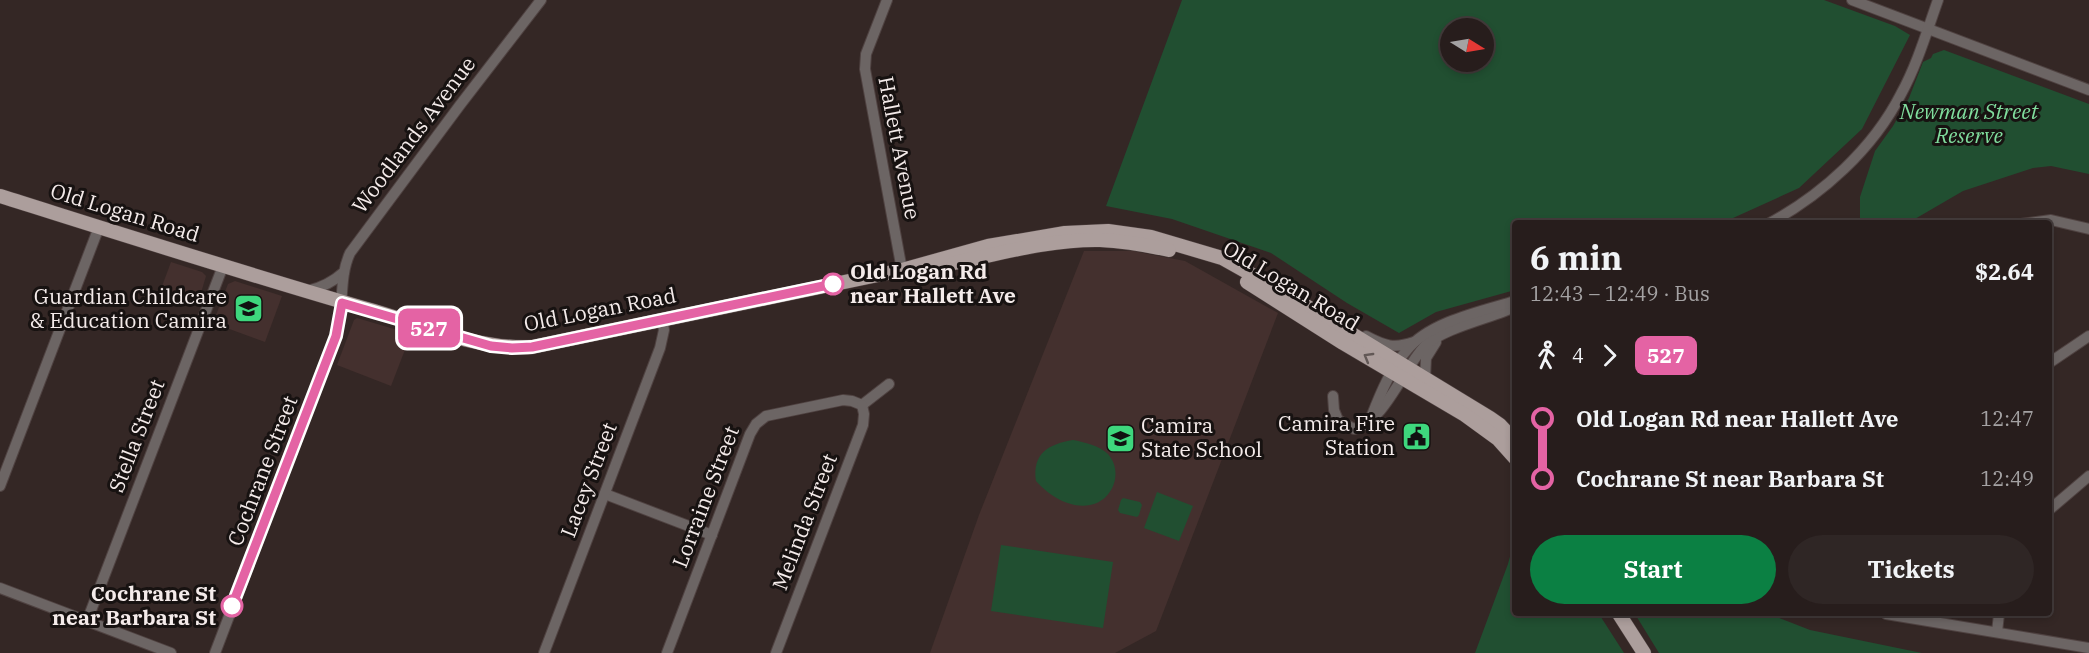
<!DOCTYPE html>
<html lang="en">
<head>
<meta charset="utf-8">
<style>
	:root { --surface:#271d1c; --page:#2f2625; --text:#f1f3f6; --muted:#a4a2a3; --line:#433b3b; --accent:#0b8043 }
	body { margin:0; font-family:"IBM Plex Serif",serif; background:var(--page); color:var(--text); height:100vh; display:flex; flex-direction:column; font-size:22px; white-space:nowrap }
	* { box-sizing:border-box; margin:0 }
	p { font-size:20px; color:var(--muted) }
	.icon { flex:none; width:33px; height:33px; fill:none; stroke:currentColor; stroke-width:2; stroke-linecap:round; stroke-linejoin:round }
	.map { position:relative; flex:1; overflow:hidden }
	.details { position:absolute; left:1512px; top:220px; width:540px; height:396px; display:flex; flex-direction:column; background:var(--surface); border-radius:6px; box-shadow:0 3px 9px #0003,0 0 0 2px var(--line) }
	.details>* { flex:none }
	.badge { padding:0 12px; border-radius:9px; font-size:21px; line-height:39px }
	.needle { width:39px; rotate:101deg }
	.buttons { position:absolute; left:1440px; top:18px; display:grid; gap:12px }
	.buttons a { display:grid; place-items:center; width:54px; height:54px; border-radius:50%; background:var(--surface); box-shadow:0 3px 9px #0003,0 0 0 2px var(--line); font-size:30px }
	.map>.badge { position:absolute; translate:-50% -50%; box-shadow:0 0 0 3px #fff }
	.legs { display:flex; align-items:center; gap:9px; height:66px; padding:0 18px; font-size:20px }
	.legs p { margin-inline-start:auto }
	.summary { display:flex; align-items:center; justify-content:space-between; height:102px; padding:0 18px }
	h1 { font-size:33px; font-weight:800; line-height:45px }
	.action { display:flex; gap:12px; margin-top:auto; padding:12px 18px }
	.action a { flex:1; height:69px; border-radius:36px; background:var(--accent); color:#fff; font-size:24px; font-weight:800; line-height:69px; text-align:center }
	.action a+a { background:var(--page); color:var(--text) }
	ul { padding:0 18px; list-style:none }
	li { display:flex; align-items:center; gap:21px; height:60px; font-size:22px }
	li i { display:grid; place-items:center; width:9px; height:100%; margin:0 8px; background:currentColor }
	li i::after { content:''; width:15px; height:15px; margin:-8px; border:4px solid; border-radius:50%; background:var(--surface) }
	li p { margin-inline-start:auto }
	li:first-child i { background:linear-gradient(#0000 50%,currentColor 0) }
	li:last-child i { background:linear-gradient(currentColor 50%,#0000 0) }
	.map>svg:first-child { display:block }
</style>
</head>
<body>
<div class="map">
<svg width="2089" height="653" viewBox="0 0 2089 653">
	<rect width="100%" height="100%" fill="#342725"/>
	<!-- built -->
	<g fill="#44302e">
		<path d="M1084,251H1133L1185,261L1278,313L1156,631L1115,653H930L979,515Z"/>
		<path d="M171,262L202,272L206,276L198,303L161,289Z"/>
		<path d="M235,281L282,296L265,342L213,323L228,284Z"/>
		<path d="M357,318L411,334L391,386L337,365L354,320Z"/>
	</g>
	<!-- green -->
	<g fill="#214f31" fill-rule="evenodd">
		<path d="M1182,0H1824L1895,26L1910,35L1862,129L1799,188L1722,223L1515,224V290L1436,312L1399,333L1347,303L1271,253L1172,219L1106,206ZM1450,28H1484V62H1450Z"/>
		<path d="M1944,50L2089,104V174L2051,166L2033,168L1963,191L1908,223H1860V197L1875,151L1893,126L1909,98L1923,62L1931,58L1933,54Z"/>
		<path d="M1073,440C1084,442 1100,446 1108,454C1124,472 1113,501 1090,505C1070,509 1048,495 1036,481C1032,453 1049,444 1073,440Z"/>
		<path d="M1157,492L1193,506L1179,541L1144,528Z"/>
		<path d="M1123,498L1140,502L1142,505L1139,515L1137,517L1120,513L1118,510L1121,500Z"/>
		<path d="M1515,538V614H1599L1624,653H1475L1508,564Z"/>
		<path d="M1001,545L1113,562L1103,628L991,611Z"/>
		<path d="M1635,614H1769L1810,630L1922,653H1659Z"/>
	</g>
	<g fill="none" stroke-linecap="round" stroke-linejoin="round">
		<defs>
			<g id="minor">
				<path d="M887,0L866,54L865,69L902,270"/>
				<path d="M1852,0L2089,90"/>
				<path d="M1768,224C1822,195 1873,149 1901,94C1917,65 1927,31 1938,0"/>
				<path d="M2021,224L2051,220L2089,229"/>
				<path d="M307,291C321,288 333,282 344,272"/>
				<path d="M1366,336C1385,346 1394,349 1414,342"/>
				<path d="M2049,363L2089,336"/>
				<path d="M1425,379L1426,358L1436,342"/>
				<path d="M1333,396L1334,410L1338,420L1354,429C1384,423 1404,367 1425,346C1443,328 1491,318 1515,307"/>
				<path d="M1372,415C1381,392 1391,368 1407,350C1429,322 1482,311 1515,301"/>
				<path d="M0,486L99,227"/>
				<path d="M605,494L712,535"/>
				<path d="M2049,510L2089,476"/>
				<path d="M0,588L171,653"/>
				<path d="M1886,614L2089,648"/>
				<path d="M87,621L223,266"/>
				<path d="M1997,632L1999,614"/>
				<path d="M215,653L336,336C345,309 338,279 350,253L460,105L541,0"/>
				<path d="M544,653L660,348L664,330L662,320"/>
				<path d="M667,653L750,434L756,424L766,416L843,400L852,401L862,405L889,384"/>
				<path d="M776,653L863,425L864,414L862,405"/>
			</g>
			<g id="major">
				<path d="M0,196C124,235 249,275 374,311C425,326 478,350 532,347L902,270L988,246L1065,233L1108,231L1151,237L1222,258L1288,295L1490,418L1500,425L1515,441"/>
				<path d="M954,263C1002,253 1051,239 1100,240C1124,241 1146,245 1169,250"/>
				<path d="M1247,282L1343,343L1465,415L1498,439L1515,458"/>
				<path d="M1619,614L1644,653"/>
			</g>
		</defs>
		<!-- minor casing -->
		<use href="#minor" stroke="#4f4241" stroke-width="12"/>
		<!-- major casing -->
		<use href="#major" stroke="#4f4241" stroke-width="15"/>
		<!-- minor -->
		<use href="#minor" stroke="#6c6564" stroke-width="10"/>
		<!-- major -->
		<use href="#major" stroke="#ac9e9c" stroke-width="14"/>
	</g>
	<!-- one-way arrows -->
	<defs><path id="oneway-chevron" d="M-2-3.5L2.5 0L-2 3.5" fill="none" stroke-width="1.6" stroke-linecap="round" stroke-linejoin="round" transform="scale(1.5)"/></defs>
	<use stroke="#625856" href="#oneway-chevron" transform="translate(1368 357) rotate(-150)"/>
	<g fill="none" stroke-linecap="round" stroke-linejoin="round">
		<defs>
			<path id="line-1" d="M232,606L336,336L342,303L491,346L512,348L532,347L833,284"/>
		</defs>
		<!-- line-1 casing -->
		<use href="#line-1" stroke="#fff" stroke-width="14"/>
		<!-- line-1 -->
		<use href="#line-1" stroke="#e463a4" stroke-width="9"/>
	</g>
	<!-- icons -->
	<defs>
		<symbol id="school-square" viewBox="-11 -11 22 22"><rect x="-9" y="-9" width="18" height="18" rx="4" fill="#3ed77d" stroke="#171211"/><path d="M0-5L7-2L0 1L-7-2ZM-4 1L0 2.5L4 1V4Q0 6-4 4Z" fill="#111"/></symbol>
		<symbol id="civic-square" viewBox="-11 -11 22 22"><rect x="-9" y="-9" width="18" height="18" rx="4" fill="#3ed77d" stroke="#171211"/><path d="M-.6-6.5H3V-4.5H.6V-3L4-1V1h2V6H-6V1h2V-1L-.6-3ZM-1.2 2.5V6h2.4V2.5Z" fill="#111"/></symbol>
	</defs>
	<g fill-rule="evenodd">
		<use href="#school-square" x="232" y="292" width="33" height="33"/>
		<use href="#civic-square" x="1400" y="420" width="33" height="33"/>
		<use href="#school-square" x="1104" y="422" width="33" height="33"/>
	</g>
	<!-- markers -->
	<g fill="#fff" stroke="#e463a4" stroke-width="3">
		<circle cx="833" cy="284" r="10"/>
		<circle cx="232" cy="606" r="10"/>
	</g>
	<g text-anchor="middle" stroke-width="6" stroke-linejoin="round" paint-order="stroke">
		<!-- park labels -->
		<g font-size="21" font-style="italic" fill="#80dd9d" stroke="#171211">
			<text x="1969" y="119">Newman Street<tspan x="1969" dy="24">Reserve</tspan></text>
		</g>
		<!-- street labels -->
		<g font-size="21" fill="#f4ebea" stroke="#171211">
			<text transform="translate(414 135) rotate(-53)" y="7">Woodlands Avenue</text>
			<text transform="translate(899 148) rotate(79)" y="7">Hallett Avenue</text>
			<text transform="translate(125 213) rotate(17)" y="7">Old Logan Road</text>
			<text transform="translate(1291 286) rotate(31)" y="7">Old Logan Road</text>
			<text transform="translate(600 310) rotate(-11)" y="7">Old Logan Road</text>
			<text transform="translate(137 436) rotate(-69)" y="7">Stella Street</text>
			<text transform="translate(263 471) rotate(-69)" y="7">Cochrane Street</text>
			<text transform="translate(589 480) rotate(-69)" y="7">Lacey Street</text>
			<text transform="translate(706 497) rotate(-69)" y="7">Lorraine Street</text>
			<text transform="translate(805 522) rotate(-69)" y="7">Melinda Street</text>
		</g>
		<!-- stop labels -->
		<g font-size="21" font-weight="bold" fill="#f4ebea" stroke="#171211" text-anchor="start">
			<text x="850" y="279">Old Logan Rd<tspan x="850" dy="24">near Hallett Ave</tspan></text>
			<text x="216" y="601" text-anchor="end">Cochrane St<tspan x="216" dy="24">near Barbara St</tspan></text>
		</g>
		<!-- poi labels -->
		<g font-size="21" fill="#f4ebea" stroke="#171211" text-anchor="end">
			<text x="227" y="304">Guardian Childcare<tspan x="227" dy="24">&amp; Education Camira</tspan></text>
			<text x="1395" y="431">Camira Fire<tspan x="1395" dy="24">Station</tspan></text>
			<text x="1141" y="433" text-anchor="start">Camira<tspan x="1141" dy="24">State School</tspan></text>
		</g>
	</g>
</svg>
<div class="buttons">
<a><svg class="needle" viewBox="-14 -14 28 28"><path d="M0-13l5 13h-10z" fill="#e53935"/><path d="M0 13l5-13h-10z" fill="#a4a2a3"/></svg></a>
</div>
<b class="badge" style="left:429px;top:328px;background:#e463a4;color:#fff">527</b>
<section class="details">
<div class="summary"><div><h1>6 min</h1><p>12:43 – 12:49 · Bus</p></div><b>$2.64</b></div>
<div class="legs"><svg class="icon" aria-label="walk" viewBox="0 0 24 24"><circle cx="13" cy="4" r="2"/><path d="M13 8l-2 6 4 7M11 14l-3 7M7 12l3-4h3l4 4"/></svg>4<svg class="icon" aria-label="forward" viewBox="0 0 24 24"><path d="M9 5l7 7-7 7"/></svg><b class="badge" style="background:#e463a4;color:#fff">527</b></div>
<ul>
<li><i style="color:#e463a4"></i><b>Old Logan Rd near Hallett Ave</b><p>12:47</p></li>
<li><i style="color:#e463a4"></i><b>Cochrane St near Barbara St</b><p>12:49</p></li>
</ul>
<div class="action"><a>Start</a><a>Tickets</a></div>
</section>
</div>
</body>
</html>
